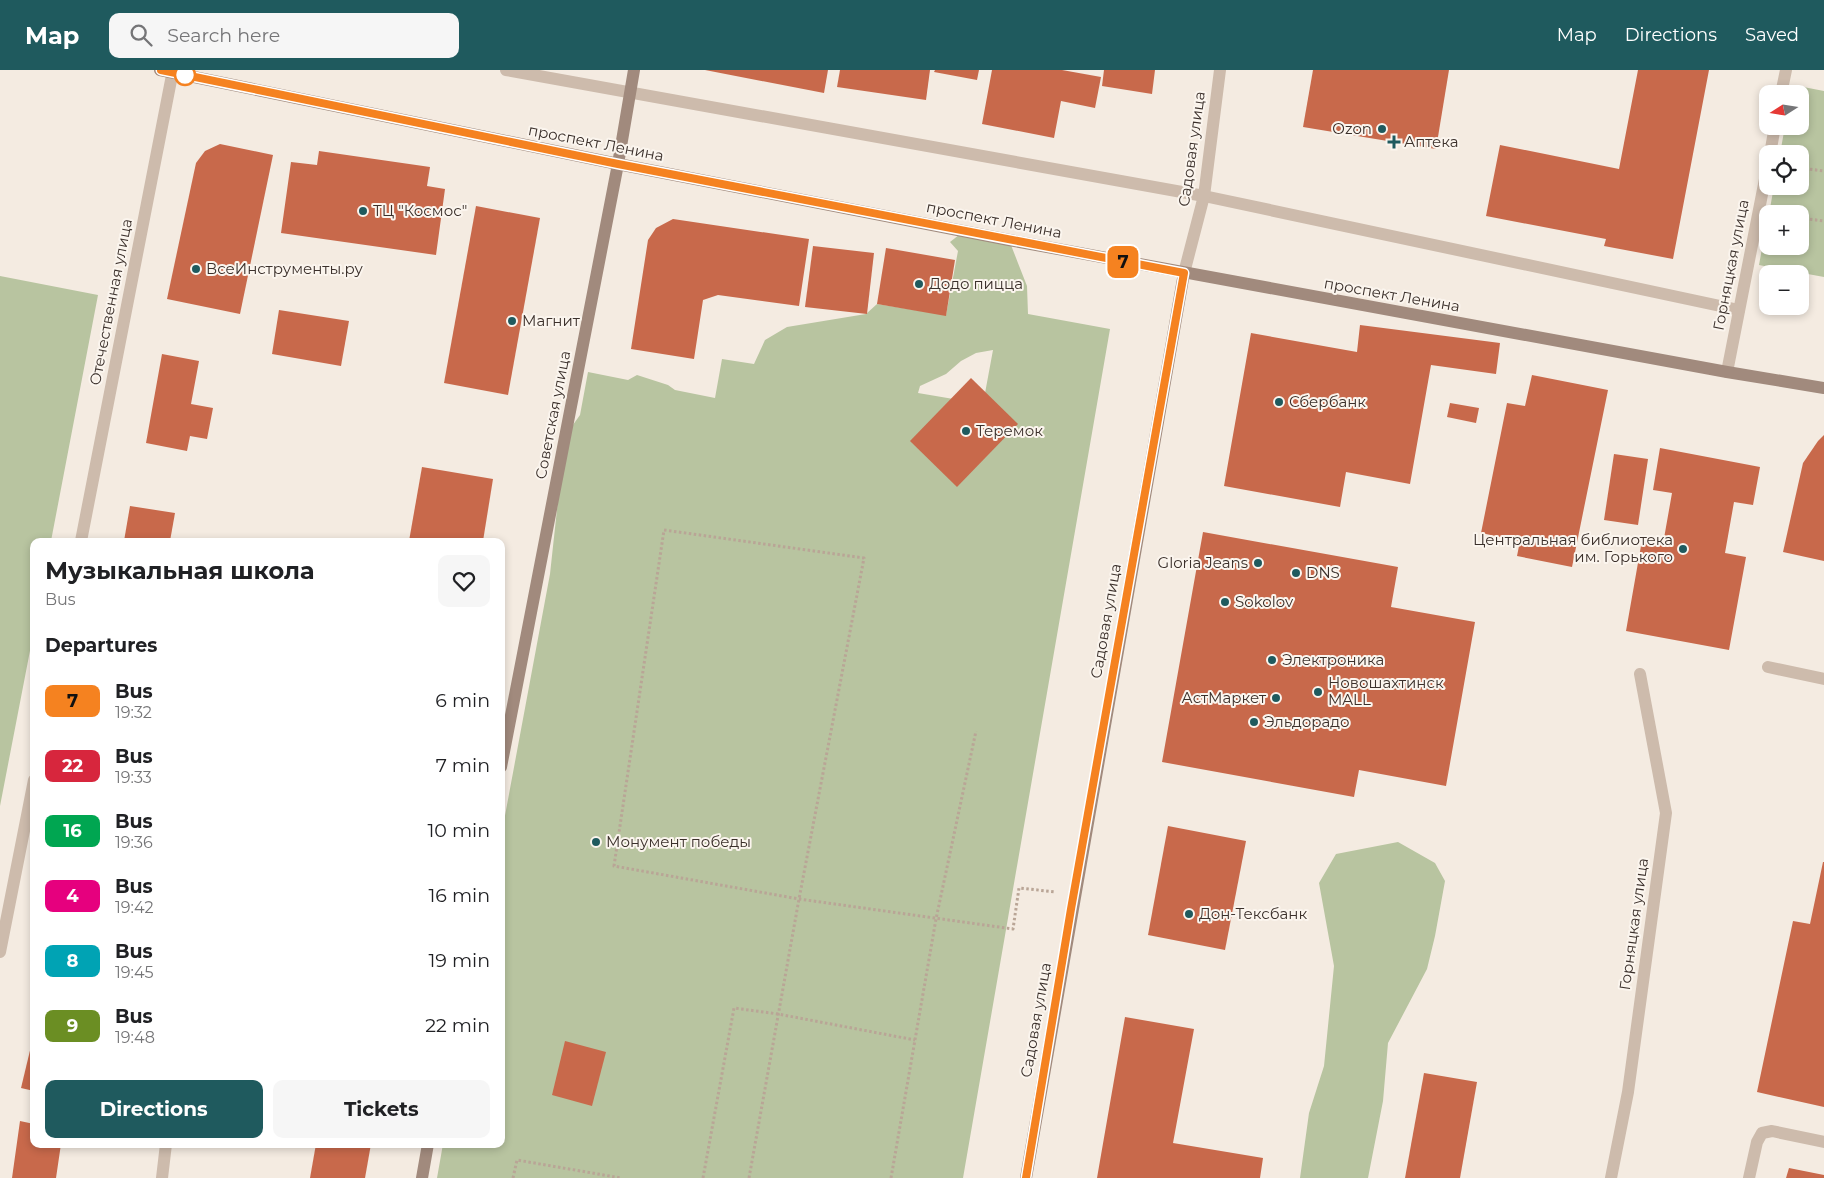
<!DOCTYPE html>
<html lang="en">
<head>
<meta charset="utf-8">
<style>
	:root { --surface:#fff; --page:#f6f6f6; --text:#202124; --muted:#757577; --accent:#1f5a5e }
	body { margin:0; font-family:Montserrat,sans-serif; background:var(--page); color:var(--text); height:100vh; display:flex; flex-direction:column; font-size:19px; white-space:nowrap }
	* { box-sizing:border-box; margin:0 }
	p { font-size:16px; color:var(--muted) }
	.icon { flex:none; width:28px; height:28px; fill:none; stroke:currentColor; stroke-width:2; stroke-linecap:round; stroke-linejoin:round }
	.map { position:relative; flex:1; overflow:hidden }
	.details { position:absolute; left:30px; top:468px; width:475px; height:610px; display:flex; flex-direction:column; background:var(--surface); border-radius:10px; box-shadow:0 2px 8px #0003 }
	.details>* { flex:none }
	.badge { padding:0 10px; border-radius:8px; font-size:18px; line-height:32px }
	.needle { width:32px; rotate:258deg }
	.fabs { position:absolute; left:1759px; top:15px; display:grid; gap:10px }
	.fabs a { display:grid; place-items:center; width:50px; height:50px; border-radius:10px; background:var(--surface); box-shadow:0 2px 8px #0003; font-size:25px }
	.map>.badge { position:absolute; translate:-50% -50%; box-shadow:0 0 0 2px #fff }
	h2 { padding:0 15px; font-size:19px; line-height:45px }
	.round { display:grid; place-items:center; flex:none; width:52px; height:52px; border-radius:10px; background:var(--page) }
	.head { display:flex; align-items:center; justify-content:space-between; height:85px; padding:0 15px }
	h1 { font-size:24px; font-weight:700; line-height:38px }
	.button { display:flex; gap:10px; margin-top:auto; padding:10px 15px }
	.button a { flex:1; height:58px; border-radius:10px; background:var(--accent); color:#fff; font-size:20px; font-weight:700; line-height:58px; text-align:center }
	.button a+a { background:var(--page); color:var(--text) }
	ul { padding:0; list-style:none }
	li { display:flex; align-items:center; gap:15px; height:65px; padding:0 15px }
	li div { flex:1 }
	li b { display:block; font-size:19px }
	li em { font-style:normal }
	li .badge { min-width:55px; font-weight:700; text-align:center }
	header { display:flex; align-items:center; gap:30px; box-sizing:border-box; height:70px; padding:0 25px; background:var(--accent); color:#fff }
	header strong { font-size:24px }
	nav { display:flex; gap:28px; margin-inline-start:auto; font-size:18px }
	.search { width:350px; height:45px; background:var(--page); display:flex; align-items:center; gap:12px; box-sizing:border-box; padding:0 18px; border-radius:10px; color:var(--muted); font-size:19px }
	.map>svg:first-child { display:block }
</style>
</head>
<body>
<header>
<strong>Map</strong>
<div class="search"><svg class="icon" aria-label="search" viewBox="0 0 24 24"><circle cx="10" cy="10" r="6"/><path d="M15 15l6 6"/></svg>Search here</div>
<nav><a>Map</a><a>Directions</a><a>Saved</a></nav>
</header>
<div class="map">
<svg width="1824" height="1108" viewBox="0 0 1824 1108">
	<rect width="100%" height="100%" fill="#f4ebe1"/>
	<!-- green -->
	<g fill="#b8c4a0" fill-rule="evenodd">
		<path d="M1793,15L1824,21V207L1759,195L1767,151L1768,176H1800V144H1769L1774,116H1800V84H1780L1785,56H1800V24H1791Z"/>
		<path d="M964,161L1009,170L1027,216L1028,244L1110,259L963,1108H437L443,1074H501V767L550,504L565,366L580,345L588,302L628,310L637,305L668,315L675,320L715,328L722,289L754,294L765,270L787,257L866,244L877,234L946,245L958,181L950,172ZM993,280L983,334L918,323L920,316L946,304L961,291L976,283Z"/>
		<path d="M0,206L98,225L51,471H34V560L0,736Z"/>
		<path d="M1398,772L1435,793L1445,811L1435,866L1427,899L1388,973L1383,1031L1368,1108H1300L1309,1043L1324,996L1334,896L1319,813L1336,784Z"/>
	</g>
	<!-- building -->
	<g fill="#c8694b">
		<path d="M705,0H828L824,23Z"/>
		<path d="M840,0H930L926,30L837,17Z"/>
		<path d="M935,0H979L977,10L934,2Z"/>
		<path d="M992,0H1062L1101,7L1095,38L1061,31L1054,68L982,54Z"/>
		<path d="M1104,0H1155L1152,24L1102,16Z"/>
		<path d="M1313,0H1449L1436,79L1303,57Z"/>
		<path d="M1638,0H1709L1673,189L1604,176L1606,169L1486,146L1500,75L1619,99Z"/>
		<path d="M220,74L273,85L240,244L167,229L196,93L205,81Z"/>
		<path d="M319,81L430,97L427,116L445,119L436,185L281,163L291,92L317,95Z"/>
		<path d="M476,136L540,148L508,325L444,313Z"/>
		<path d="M673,149L809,169L799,236L718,225L703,230L694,289L631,279L648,170L656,158Z"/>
		<path d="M813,176L874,183L867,244L805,237Z"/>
		<path d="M886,178L955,190L946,246L877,234Z"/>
		<path d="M279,240L349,251L341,296L272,284Z"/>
		<path d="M1360,255L1500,273L1496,304L1431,295L1410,414L1346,402L1340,437L1224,416L1251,263L1357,282Z"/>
		<path d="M162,284L199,291L191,334L213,338L207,369L190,366L187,381L146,373Z"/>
		<path d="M1532,305L1608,320L1572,497L1517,486L1520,471L1481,463L1507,333L1525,336Z"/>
		<path d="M971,308L1018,354L957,417L910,371Z"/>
		<path d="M1450,333L1479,338L1476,353L1447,347Z"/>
		<path d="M1824,365V491L1783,482L1803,393L1818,371Z"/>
		<path d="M1660,378L1760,397L1753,435L1734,432L1725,483L1746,487L1729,580L1626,561L1642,470L1663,474L1672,423L1653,420Z"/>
		<path d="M1614,384L1648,389L1638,455L1604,450Z"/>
		<path d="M422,397L493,409L483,471H409Z"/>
		<path d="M130,436L175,443L170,471H124Z"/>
		<path d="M1203,462L1398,497L1391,537L1475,552L1446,716L1359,700L1354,727L1162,692Z"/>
		<path d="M1168,756L1246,771L1225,880L1148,865Z"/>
		<path d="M1823,792H1824V1037L1757,1022L1793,851L1810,854Z"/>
		<path d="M1125,947L1194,959L1173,1073L1263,1088L1260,1108H1097Z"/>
		<path d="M33,968H34V1021L21,1018Z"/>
		<path d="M565,971L606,982L592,1036L552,1025Z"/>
		<path d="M1424,1003L1477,1012L1460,1108H1405Z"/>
		<path d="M20,1051L34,1054V1074H61L56,1108H12Z"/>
		<path d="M316,1074H371L365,1108H310Z"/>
		<path d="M1789,1098L1824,1105V1108H1786Z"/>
	</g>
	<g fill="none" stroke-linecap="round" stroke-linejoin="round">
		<!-- path -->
		<g stroke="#b9a596" stroke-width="3" stroke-dasharray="2.5 2.5" stroke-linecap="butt">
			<path d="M1800,98L1824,101"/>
			<path d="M1800,148L1824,151"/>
			<path d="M513,1108L517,1090L621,1108"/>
			<path d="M703,1108L734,938L778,944L915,970"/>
			<path d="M749,1108L799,829L864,488L664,460L614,796L799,829L1013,859L1019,818L1056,822"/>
			<path d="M891,1108L936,849L976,661"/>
		</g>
		<!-- lane -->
		<g stroke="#cdbbac" stroke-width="12">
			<path d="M506,0L1204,126L1739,240"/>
			<path d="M1768,597L1824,609"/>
			<path d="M162,1108L166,1074"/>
			<path d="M1749,1108L1757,1072L1762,1063L1772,1061L1824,1072"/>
		</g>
		<!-- street -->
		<g stroke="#cdbbac" stroke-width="12">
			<path d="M1781,24L1786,0"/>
			<path d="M1770,84L1775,56"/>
			<path d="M1184,203L1204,126L1220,0"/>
			<path d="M1727,302L1768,94"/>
			<path d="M81,471L173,0"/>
			<path d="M0,882L34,710"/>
			<path d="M1611,1108L1628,1022L1666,743L1640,604"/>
		</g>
		<!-- secondary -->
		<g stroke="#a18a7d" stroke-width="12">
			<path d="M160,0L618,94L1009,170L1727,302L1824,318"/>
			<path d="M501,697L618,94L634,0"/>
			<path d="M422,1108L428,1074"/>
			<path d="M1026,1108L1184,203"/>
		</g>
	</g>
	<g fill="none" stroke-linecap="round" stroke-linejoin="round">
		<defs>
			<path id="line" d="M161,0L618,94L1184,203L1071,839L1026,1108"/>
		</defs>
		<!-- line casing -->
		<use href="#line" stroke="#fff" stroke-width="11"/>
		<!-- line -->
		<use href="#line" stroke="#f58220" stroke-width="8"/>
	</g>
	<!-- markers -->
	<circle fill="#fff" stroke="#f58220" stroke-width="2.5" cx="185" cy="5" r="10"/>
	<g fill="#1f5a5e" stroke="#fbf5ee" stroke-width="2">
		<circle cx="1382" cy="59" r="5"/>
		<path d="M1391.5 64.5h5v5h5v5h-5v5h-5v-5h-5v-5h5z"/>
		<circle cx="363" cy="141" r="5"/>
		<circle cx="196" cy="199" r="5"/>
		<circle cx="919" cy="214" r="5"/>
		<circle cx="512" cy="251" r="5"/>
		<circle cx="1279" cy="332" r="5"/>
		<circle cx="966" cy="361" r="5"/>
		<circle cx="1683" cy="479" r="5"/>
		<circle cx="1258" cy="493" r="5"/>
		<circle cx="1296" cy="503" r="5"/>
		<circle cx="1225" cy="532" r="5"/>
		<circle cx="1272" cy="590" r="5"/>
		<circle cx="1318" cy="622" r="5"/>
		<circle cx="1276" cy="628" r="5"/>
		<circle cx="1254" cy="652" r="5"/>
		<circle cx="596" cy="772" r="5"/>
		<circle cx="1189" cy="844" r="5"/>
	</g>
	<g text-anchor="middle" stroke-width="4" stroke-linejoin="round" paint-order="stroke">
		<!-- poi labels -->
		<g font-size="15" fill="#3b302b" stroke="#fbf5ee" text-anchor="start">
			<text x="1372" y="64" text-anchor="end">Ozon</text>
			<text x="1404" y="77">Аптека</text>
			<text x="373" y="146">ТЦ "Космос"</text>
			<text x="206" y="204">ВсеИнструменты.ру</text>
			<text x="929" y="219">Додо пицца</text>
			<text x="522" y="256">Магнит</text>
			<text x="1289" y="337">Сбербанк</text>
			<text x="976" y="366">Теремок</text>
			<text x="1673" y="475" text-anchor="end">Центральная библиотека<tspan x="1673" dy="17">им. Горького</tspan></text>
			<text x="1248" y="498" text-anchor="end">Gloria Jeans</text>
			<text x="1306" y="508">DNS</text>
			<text x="1235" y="537">Sokolov</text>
			<text x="1282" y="595">Электроника</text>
			<text x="1328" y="618">Новошахтинск<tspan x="1328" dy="17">MALL</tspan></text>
			<text x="1266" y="633" text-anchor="end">АстМаркет</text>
			<text x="1264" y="657">Эльдорадо</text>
			<text x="606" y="777">Монумент победы</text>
			<text x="1199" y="849">Дон-Тексбанк</text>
		</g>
		<!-- street labels -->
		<g font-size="15" fill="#3b302b" stroke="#fbf5ee">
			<text transform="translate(596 73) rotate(11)" y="5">проспект Ленина</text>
			<text transform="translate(1192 79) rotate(-82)" y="5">Садовая улица</text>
			<text transform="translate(994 150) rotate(11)" y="5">проспект Ленина</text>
			<text transform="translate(1731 195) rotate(-79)" y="5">Горняцкая улица</text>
			<text transform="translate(1392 225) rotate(10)" y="5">проспект Ленина</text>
			<text transform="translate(111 232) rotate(-79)" y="5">Отечественная улица</text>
			<text transform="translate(553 345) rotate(-79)" y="5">Советская улица</text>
			<text transform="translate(1106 551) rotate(-80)" y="5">Садовая улица</text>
			<text transform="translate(1634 854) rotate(-82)" y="5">Горняцкая улица</text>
			<text transform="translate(1036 950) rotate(-80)" y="5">Садовая улица</text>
		</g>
	</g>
</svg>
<div class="fabs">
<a><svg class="needle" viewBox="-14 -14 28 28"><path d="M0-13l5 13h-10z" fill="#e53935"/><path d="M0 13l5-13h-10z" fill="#757577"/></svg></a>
<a><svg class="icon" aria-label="locate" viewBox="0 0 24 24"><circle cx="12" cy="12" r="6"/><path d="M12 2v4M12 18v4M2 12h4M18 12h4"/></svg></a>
<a>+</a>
<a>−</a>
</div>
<b class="badge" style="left:1123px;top:192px;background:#f58220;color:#111">7</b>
<section class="details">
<div class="head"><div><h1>Музыкальная школа</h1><p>Bus</p></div><a class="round"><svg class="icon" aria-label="heart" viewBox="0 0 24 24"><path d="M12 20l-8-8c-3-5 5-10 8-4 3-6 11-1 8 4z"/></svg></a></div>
<h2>Departures</h2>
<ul>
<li><span class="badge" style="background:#f58220;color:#111">7</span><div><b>Bus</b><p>19:32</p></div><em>6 min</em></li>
<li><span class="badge" style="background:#d7263d;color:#fff">22</span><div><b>Bus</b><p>19:33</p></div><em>7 min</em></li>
<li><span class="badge" style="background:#00a651;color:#fff">16</span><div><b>Bus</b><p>19:36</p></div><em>10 min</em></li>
<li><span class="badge" style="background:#e6007e;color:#fff">4</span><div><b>Bus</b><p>19:42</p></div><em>16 min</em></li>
<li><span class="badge" style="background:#00a3b4;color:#fff">8</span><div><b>Bus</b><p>19:45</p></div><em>19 min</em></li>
<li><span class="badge" style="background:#6b8e23;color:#fff">9</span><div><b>Bus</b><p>19:48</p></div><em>22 min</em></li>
</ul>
<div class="button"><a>Directions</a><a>Tickets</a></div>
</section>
</div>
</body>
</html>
